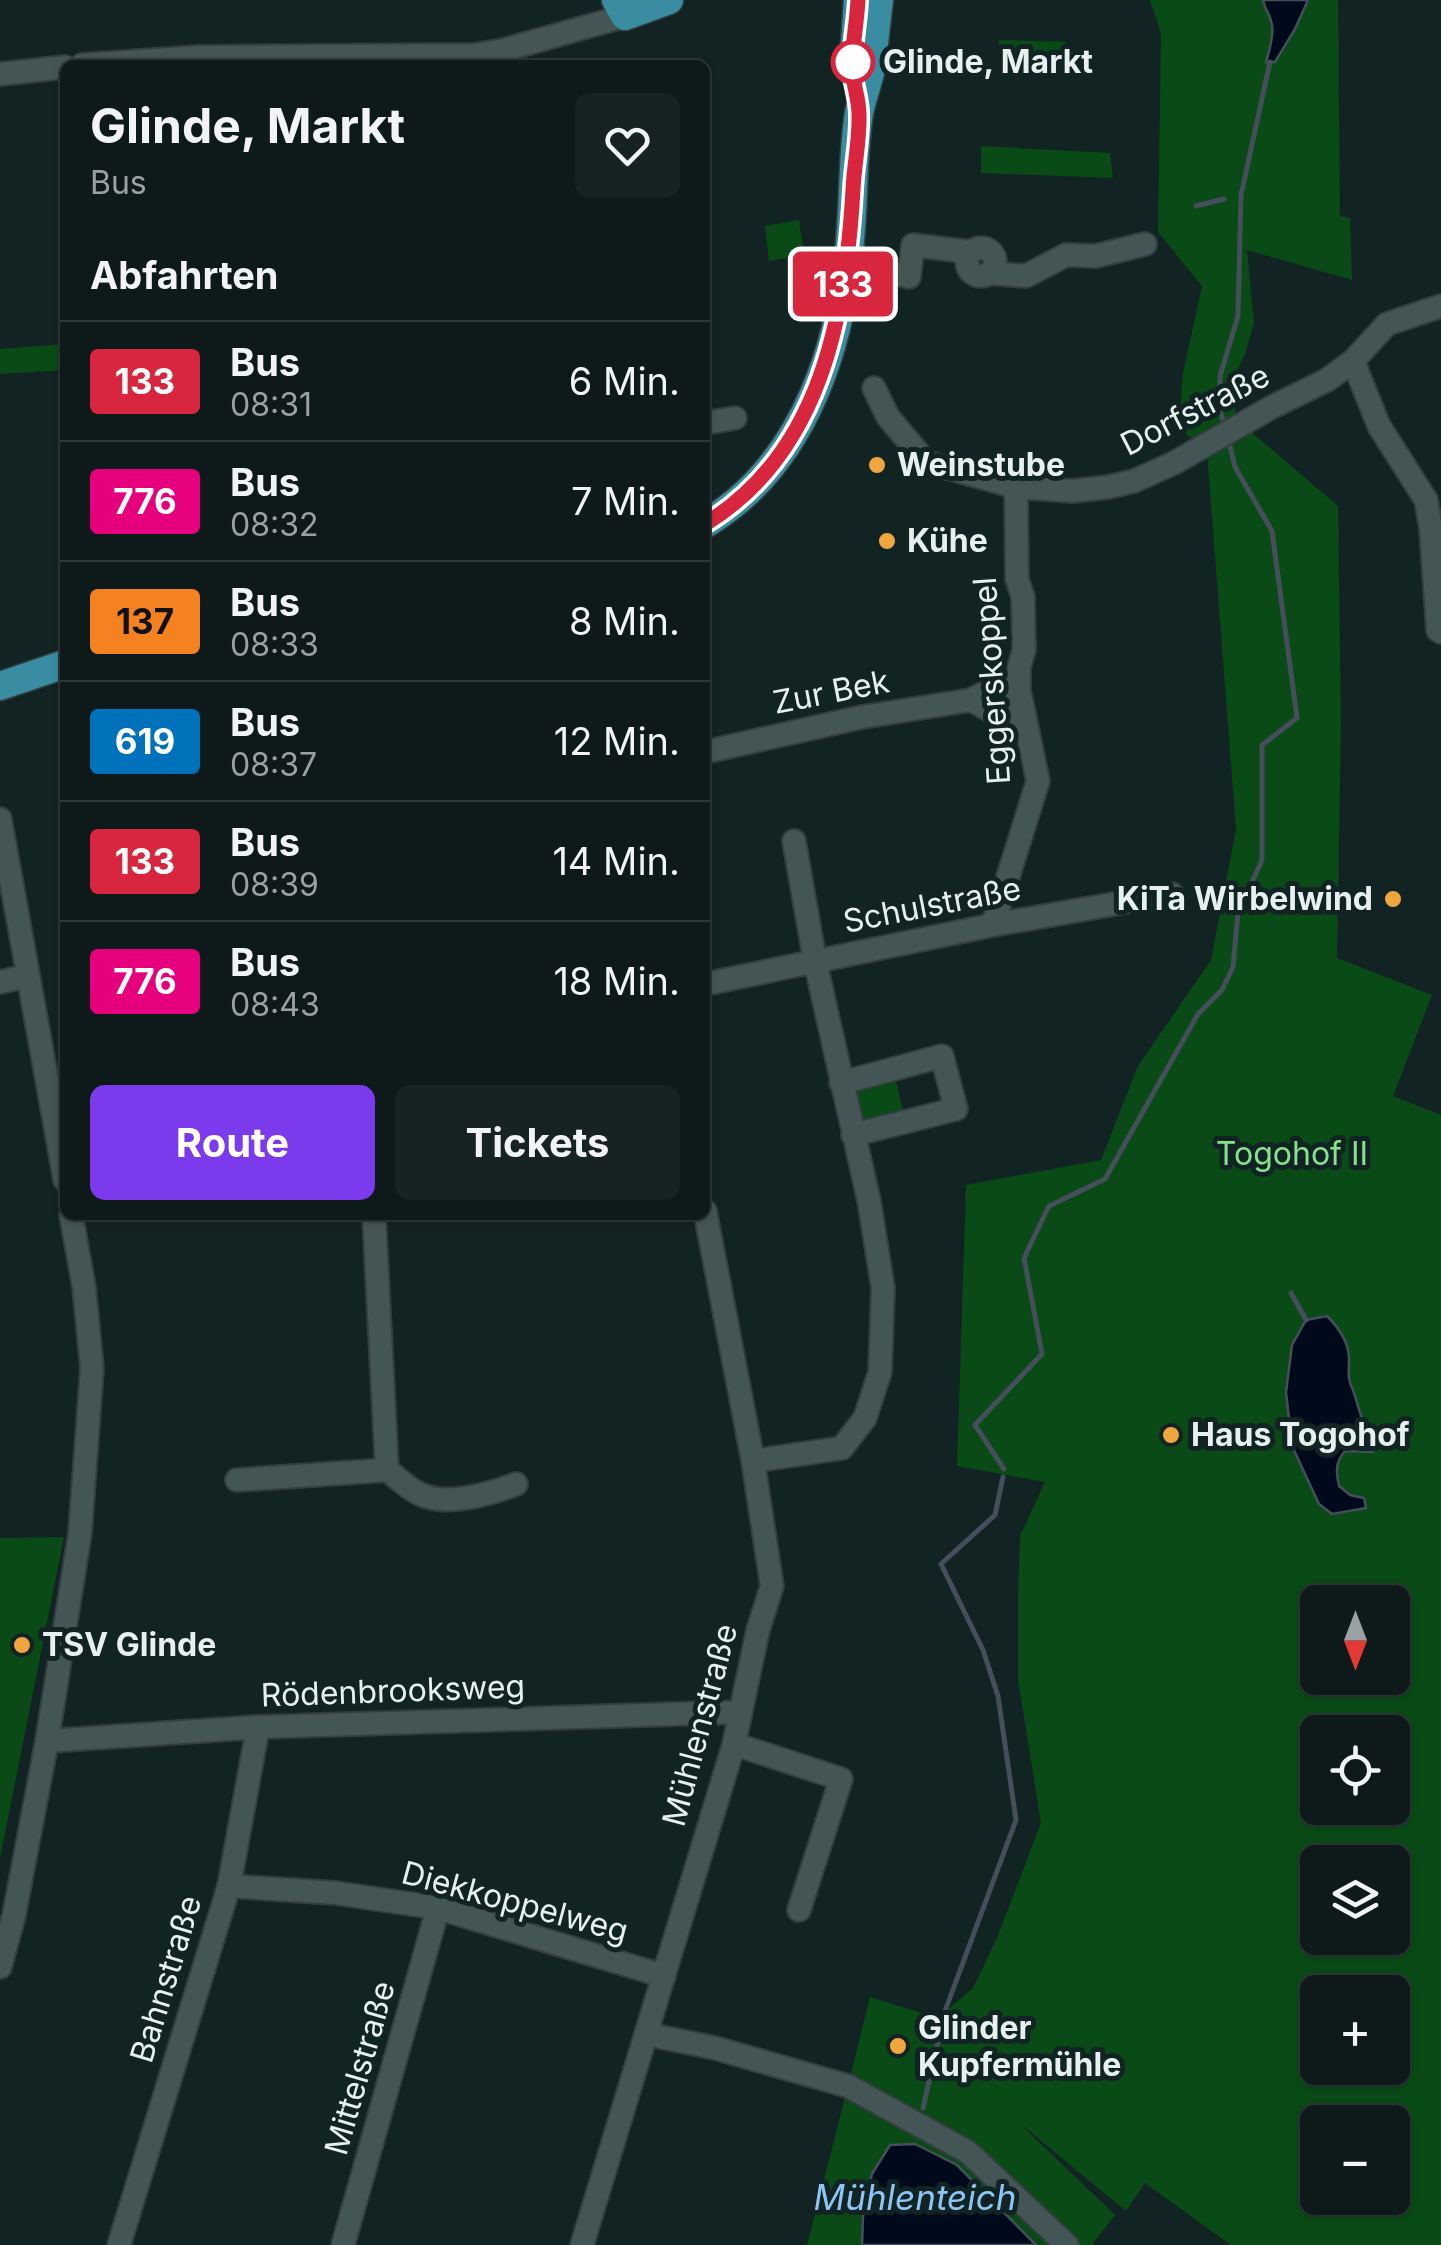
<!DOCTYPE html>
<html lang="de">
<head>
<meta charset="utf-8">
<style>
	:root { --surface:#0e1a1a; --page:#172323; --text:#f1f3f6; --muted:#9ba1a2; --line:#2e3839; --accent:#7c3aed }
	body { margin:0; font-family:Inter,sans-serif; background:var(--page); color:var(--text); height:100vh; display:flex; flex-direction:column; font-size:38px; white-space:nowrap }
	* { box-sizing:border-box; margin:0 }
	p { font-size:32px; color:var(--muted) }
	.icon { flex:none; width:55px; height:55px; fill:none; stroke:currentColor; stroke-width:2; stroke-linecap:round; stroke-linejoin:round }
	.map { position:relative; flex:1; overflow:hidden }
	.details { position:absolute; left:60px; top:60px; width:650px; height:1160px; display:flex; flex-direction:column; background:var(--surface); border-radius:15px; box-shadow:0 2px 8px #0004,0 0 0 2px var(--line) }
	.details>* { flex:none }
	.badge { padding:0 20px; border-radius:8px; font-size:35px; line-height:65px }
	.needle { width:65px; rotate:180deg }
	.buttons { position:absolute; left:1300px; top:1585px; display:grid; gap:20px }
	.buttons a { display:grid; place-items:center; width:110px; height:110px; border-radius:15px; background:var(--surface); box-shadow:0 2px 8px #0004,0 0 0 2px var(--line); font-size:50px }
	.map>.badge { position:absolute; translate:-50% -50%; box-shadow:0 0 0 5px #fff }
	h2 { padding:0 30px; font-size:38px; line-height:90px }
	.round { display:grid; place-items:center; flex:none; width:105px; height:105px; border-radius:15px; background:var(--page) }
	.headline { display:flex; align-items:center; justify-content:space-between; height:170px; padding:0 30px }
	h1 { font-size:48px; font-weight:700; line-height:75px }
	.button { display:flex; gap:20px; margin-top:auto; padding:20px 30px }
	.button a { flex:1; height:115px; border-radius:15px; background:var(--accent); color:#fff; font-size:40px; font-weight:700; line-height:115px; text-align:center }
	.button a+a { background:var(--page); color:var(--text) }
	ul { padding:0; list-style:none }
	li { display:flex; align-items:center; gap:30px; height:120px; padding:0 30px; border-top:2px solid var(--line) }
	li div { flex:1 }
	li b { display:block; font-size:38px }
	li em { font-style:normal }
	li .badge { min-width:110px; font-weight:700; text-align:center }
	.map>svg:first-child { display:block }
</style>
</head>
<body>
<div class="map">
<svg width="1441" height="2245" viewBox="0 0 1441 2245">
	<rect width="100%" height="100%" fill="#122323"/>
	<!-- green -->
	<g fill="#0a4a16" fill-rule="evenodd">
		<path d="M1150,0H1263C1265,10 1271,16 1272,25C1274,37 1269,51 1267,62L1275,61L1295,29L1308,0H1338L1340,216L1350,218L1352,280L1247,250L1254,323L1245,354L1234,378V403L1238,423L1198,445L1179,427L1183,373L1202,286L1158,232L1161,33Z"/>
		<path d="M999,40L1066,42L1068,69L999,66Z"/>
		<path d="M981,146L1110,153L1113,178L981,173Z"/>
		<path d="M799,220L804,255L769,261L765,226Z"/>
		<path d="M65,344V370L0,374V349Z"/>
		<path d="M1249,430L1338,506L1341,723L1337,958L1432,995L1393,1096L1441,1115V2245H1231L1145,2183L1126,2211L1017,2121L1115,2215L1092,2245H1076L968,2152L848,2086L870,1997L938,2018L973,1988L997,1938L1041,1823L1018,1680V1595L1020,1536L1045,1482L957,1466L966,1185L1101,1160L1138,1066L1211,960L1236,829L1207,452ZM1327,1316C1338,1327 1348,1342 1349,1359C1349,1371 1347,1379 1354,1390L1366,1432L1356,1450L1345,1452C1335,1462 1336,1472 1339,1486L1350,1495L1363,1498L1365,1508L1306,1472L1292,1446ZM1318,1602H1392V1678H1318ZM1318,1732H1392V1808H1318ZM1318,1862H1392V1938H1318ZM1318,1992H1392V2068H1318ZM1318,2122H1392V2198H1318Z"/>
		<path d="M893,1069L906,1122L853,1135L841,1083Z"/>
		<path d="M64,1537L0,1858V1538Z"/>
		<path d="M847,2090L967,2156L1061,2245H1036L957,2166L915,2144L890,2145L863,2216L862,2245H807Z"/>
	</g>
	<!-- water -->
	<g fill="#000a1b" stroke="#454f5b" stroke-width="2.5">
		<path d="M1263,0H1308L1295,29L1275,62H1266C1269,51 1274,37 1272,25C1271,16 1265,10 1263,0Z"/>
		<path d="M1327,1316C1338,1327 1349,1342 1349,1359C1349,1371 1347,1379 1353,1390L1366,1432L1375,1442L1373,1452L1345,1451C1335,1462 1336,1472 1339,1486L1350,1495L1364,1498L1366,1508L1332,1514L1319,1504L1292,1446L1286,1392L1292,1345L1306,1320Z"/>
		<path d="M915,2144L957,2165L1036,2245H862L863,2216L872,2174L890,2145Z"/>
	</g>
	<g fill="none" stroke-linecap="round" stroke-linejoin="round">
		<!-- stream -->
		<g stroke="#454f5b" stroke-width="5">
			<path d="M1196,206L1224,199"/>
			<path d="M1225,427L1220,410V376L1238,316L1241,195L1270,62"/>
			<path d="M1291,1293L1306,1320"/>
			<path d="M1004,1469L975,1425L1042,1354L1024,1258L1049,1206L1105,1179L1198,1014L1222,990L1233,967L1238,913L1262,860V745L1297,718L1272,531L1235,467L1229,442"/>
			<path d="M923,2108L945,2011L1016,1820L998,1696L983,1650L941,1564L995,1515L1003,1477"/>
		</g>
		<defs>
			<g id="minor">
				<path d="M82,65L199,57L474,55L504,50L625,16"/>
				<path d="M0,74L65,67"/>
				<circle cx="981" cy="262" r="14"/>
				<path d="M846,263L873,267L909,277L913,245L970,252"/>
				<path d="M990,273L1026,276L1066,255L1096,256L1145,244"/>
				<path d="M1353,361L1379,426L1426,500L1431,529L1438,630L1441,632"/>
				<path d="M874,388L888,417L926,462L1016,487L1073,491L1108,487L1134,481L1174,463L1272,407L1327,380L1353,361L1387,324L1441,306"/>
				<path d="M705,423L735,418"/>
				<path d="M971,700L1000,685L1019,690"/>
				<path d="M705,752L862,717L971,700L1005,719L1024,713"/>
				<path d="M0,819L65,1180"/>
				<path d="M993,925L1038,781L1019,690V667L1024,650L1023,597L1017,579L1016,487"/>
				<path d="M0,982L27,976"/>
				<path d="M705,984L993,925L1172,894"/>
				<path d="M841,1083L942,1056L956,1109L853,1135"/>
				<path d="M753,1461L842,1448L865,1418L880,1372L883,1288L869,1201L815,961L794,841"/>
				<path d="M387,1470C397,1477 408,1489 420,1494C446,1507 490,1494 516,1484"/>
				<path d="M237,1480L387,1470L374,1215"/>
				<path d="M47,1741L258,1727L740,1712"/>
				<path d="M734,1744L841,1779L799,1910"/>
				<path d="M229,1886L336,1893L438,1908L664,1976"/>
				<path d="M0,1967L14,1915L47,1741L80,1533L92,1368L84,1287L71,1215"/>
				<path d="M646,2034L715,2048L848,2086L968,2152L1067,2245"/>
				<path d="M119,2245L229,1886L258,1727"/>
				<path d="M343,2245L438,1908"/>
				<path d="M582,2245L734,1744L758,1630L772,1586L753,1461L705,1211"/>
			</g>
			<g id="major">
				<path d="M616,0L625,16L669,0"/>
				<path d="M853,72L858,0"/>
				<path d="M705,524C807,463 844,339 851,227C854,189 853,150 859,113C862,98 868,83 871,68C874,46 876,23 879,0"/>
				<path d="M0,686L65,664"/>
			</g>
		</defs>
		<!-- minor casing -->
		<use href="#minor" stroke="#333e3e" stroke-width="26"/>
		<!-- major casing -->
		<use href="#major" stroke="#333e3e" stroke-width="31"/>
		<!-- minor -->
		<use href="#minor" stroke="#435554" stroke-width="22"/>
		<!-- major -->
		<use href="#major" stroke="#3a8da1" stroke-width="28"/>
	</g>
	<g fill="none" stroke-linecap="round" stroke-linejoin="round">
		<defs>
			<path id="line" d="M705,524C821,454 846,314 853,190C854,165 860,139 859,114C859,99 853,84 852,68C852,46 857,22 858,0"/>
		</defs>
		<!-- line casing -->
		<use href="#line" stroke="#fff" stroke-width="22"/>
		<!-- line -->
		<use href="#line" stroke="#d7263d" stroke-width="15"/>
	</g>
	<!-- markers -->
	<circle fill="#fff" stroke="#d7263d" stroke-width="5" cx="853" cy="62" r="20"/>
	<g fill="#f0a63f" stroke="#122323" stroke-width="4">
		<circle cx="877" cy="465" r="10"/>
		<circle cx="887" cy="541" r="10"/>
		<circle cx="1393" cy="899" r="10"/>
		<circle cx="1171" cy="1435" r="10"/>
		<circle cx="22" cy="1645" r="10"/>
		<circle cx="898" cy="2046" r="10"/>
	</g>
	<g text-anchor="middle" stroke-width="10" stroke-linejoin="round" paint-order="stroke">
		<!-- stop labels -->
		<g font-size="32" font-weight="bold" fill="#e5f0ef" stroke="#122323" text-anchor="start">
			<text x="883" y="73">Glinde, Markt</text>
		</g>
		<!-- street labels -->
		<g font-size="32" fill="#e5f0ef" stroke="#122323">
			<text transform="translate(1195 410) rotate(-27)" y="11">Dorfstraße</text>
			<text transform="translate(992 681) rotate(-94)" y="11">Eggerskoppel</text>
			<text transform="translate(831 692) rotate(-11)" y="11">Zur Bek</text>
			<text transform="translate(932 905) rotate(-11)" y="11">Schulstraße</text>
			<text transform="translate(393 1691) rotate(-2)" y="11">Rödenbrooksweg</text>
			<text transform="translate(700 1725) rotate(-75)" y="11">Mühlenstraße</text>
			<text transform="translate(515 1902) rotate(15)" y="11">Diekkoppelweg</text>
			<text transform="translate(166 1979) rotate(-73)" y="11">Bahnstraße</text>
			<text transform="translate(360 2068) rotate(-74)" y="11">Mittelstraße</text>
		</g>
		<!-- poi labels -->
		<g font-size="32" font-weight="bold" fill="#e5f0ef" stroke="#122323" text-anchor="start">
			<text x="897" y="476">Weinstube</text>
			<text x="907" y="552">Kühe</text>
			<text x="1373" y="910" text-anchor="end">KiTa Wirbelwind</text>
			<text x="1191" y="1446">Haus Togohof</text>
			<text x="42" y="1656">TSV Glinde</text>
			<text x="918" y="2039">Glinder<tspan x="918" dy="37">Kupfermühle</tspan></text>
		</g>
		<!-- park labels -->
		<g font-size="32" fill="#86e38c" stroke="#122323">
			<text x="1292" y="1165">Togohof II</text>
		</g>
		<!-- water labels -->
		<g font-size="35" font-style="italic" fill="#8dc5f5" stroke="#122323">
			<text x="915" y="2210">Mühlenteich</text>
		</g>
	</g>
</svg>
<div class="buttons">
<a><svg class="needle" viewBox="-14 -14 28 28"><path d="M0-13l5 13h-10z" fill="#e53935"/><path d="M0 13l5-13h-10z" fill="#9ba1a2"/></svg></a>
<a><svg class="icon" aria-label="locate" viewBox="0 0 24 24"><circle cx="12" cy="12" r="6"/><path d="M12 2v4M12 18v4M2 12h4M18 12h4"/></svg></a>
<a><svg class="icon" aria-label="layers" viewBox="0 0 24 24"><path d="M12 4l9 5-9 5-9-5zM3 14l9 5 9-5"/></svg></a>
<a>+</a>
<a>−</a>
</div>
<b class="badge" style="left:843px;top:284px;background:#d7263d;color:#fff">133</b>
<section class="details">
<div class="headline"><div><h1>Glinde, Markt</h1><p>Bus</p></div><a class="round"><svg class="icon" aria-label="heart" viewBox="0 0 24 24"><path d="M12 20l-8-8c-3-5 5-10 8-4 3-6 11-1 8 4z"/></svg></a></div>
<h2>Abfahrten</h2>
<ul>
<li><span class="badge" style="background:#d7263d;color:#fff">133</span><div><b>Bus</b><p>08:31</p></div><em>6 Min.</em></li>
<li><span class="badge" style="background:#e6007e;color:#fff">776</span><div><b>Bus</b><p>08:32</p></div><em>7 Min.</em></li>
<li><span class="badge" style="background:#f58220;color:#111">137</span><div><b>Bus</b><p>08:33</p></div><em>8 Min.</em></li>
<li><span class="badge" style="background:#0072bc;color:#fff">619</span><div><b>Bus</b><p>08:37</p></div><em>12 Min.</em></li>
<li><span class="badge" style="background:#d7263d;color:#fff">133</span><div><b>Bus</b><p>08:39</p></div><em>14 Min.</em></li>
<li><span class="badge" style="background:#e6007e;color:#fff">776</span><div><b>Bus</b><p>08:43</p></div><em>18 Min.</em></li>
</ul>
<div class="button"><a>Route</a><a>Tickets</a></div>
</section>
</div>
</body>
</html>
